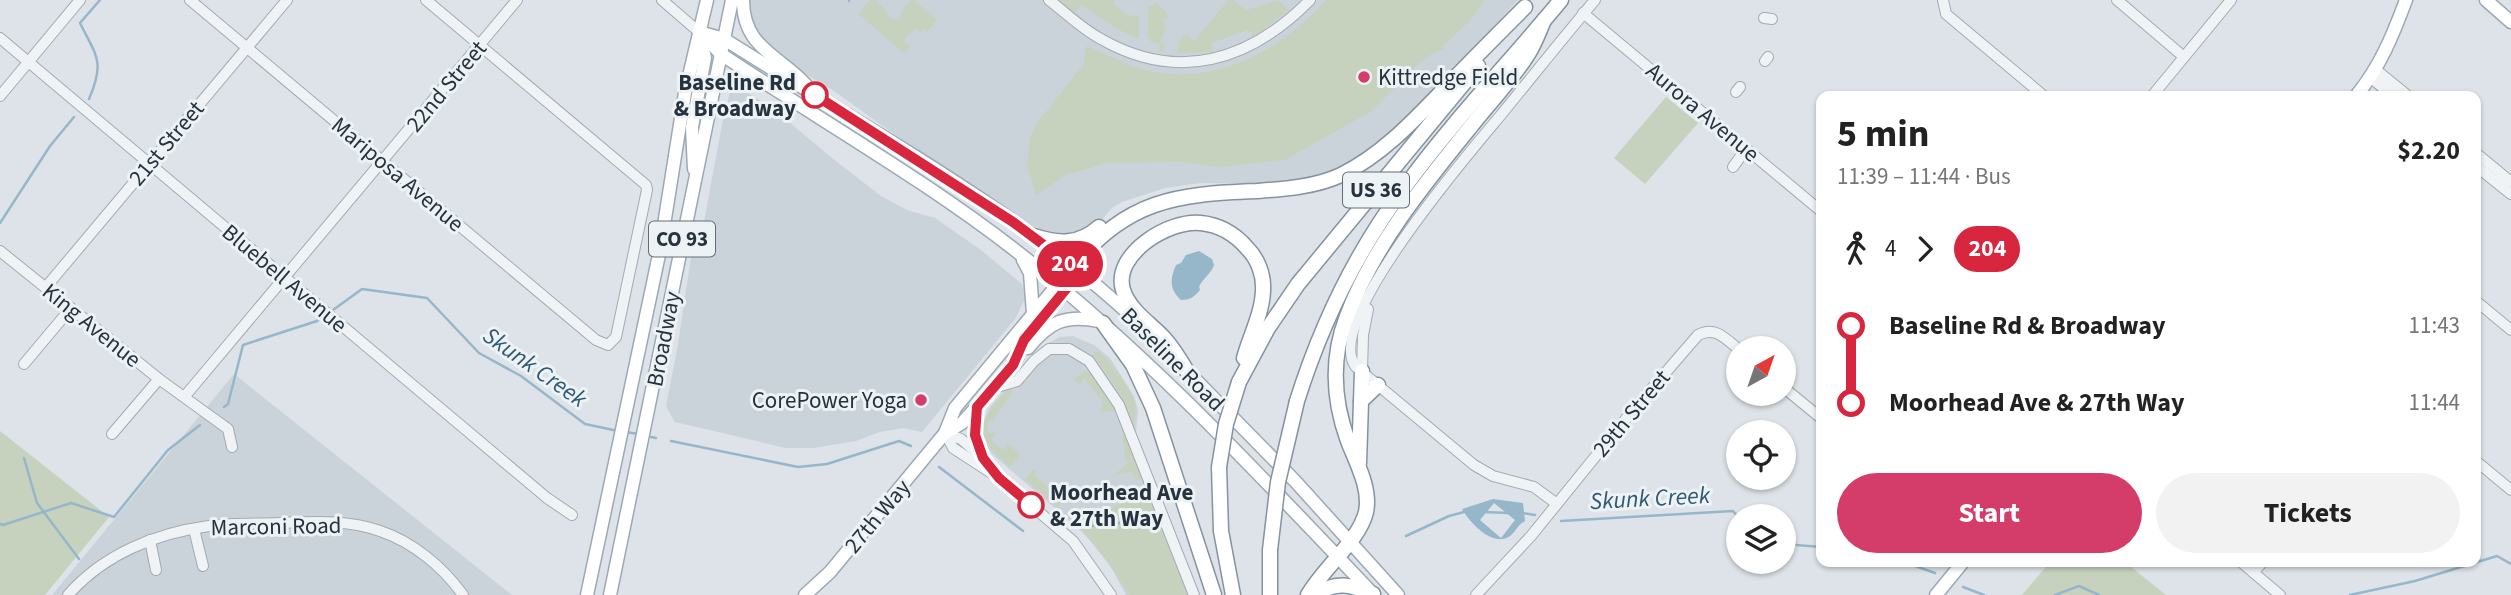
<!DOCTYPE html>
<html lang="en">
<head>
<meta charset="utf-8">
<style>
	:root { --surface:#fff; --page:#f2f2f2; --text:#222; --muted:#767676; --accent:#d43c6a }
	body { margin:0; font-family:"Source Sans 3",sans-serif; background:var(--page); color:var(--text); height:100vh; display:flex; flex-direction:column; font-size:26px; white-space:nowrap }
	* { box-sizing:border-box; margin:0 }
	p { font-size:23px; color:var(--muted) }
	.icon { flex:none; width:38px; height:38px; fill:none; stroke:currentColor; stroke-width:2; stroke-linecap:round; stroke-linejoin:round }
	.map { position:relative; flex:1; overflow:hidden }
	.side { position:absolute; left:1816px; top:91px; width:665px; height:476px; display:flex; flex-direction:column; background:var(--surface); border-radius:14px; box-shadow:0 2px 5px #0004 }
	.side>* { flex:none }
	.badge { padding:0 14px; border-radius:23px; font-size:24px; line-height:46px }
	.needle { width:46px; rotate:40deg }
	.tools { position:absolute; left:1726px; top:336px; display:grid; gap:14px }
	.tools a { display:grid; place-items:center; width:70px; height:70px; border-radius:50%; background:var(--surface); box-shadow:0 2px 5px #0004; font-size:35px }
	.map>.badge { position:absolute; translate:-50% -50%; box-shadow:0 0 0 4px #fff }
	.legs { display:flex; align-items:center; gap:10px; height:77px; padding:0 21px; font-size:23px }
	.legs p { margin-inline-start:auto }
	.headline { display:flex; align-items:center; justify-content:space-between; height:119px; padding:0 21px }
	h1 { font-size:38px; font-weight:700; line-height:52px }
	.button { display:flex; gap:14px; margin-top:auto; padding:14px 21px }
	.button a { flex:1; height:80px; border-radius:42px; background:var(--accent); color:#fff; font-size:28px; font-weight:700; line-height:80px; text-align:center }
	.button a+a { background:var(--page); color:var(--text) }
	ul { padding:0 21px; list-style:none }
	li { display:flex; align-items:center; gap:24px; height:77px; font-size:26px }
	li i { display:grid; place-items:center; width:10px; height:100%; margin:0 9px; background:currentColor }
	li i::after { content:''; width:18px; height:18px; margin:-9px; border:5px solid; border-radius:50%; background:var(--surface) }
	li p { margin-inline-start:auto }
	li:first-child i { background:linear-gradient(#0000 50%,currentColor 0) }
	li:last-child i { background:linear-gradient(currentColor 50%,#0000 0) }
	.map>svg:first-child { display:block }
</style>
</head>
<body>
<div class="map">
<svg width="2511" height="595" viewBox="0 0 2511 595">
	<rect width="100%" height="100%" fill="#dde3e8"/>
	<!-- built -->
	<g fill="#cbd3da">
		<path d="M747,0H1518L1413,113L1368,153L1327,175L1291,184L1200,183L1165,188L1122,202L1112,208L1094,229L1079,238L1044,233L912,147L834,91L780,59L763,43L754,26Z"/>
		<path d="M735,85L771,107L832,158L881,196L907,210L935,218L981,250L1022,284L1026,297L1015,319L922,432L903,428L880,432L856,441L813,448H786L675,422L666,406L678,344L691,257L701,238L723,119L731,88Z"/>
		<path d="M1073,336L1094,345L1110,358L1134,396L1138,410L1135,445L1194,595H1126L1112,569L1087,536L992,454L985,444L982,425L989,408L1041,347L1060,337Z"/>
		<path d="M234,374L512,595H52Z"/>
	</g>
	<!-- green -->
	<g fill="#c6d2be">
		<path d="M870,0H875L886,10L887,15L892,19H899L903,9L911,0H914L937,20L927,32L923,29L920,32L915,29L910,34L908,33L904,42L910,47L904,53L858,14Z"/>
		<path d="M1058,0H1115L1114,5L1125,14L1139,17V39L1115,28L1082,5L1075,13Z"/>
		<path d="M1228,0H1233L1246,10L1278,0L1289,10L1253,37L1248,30L1212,43L1213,52L1177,53L1179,41L1186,34L1194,41Z"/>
		<path d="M1326,0H1485L1470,21L1443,46L1444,49L1432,54L1416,66L1372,111L1285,160L1218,167L1183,162L1107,163L1066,175L1036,195L1027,165L1030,137L1037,123L1083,65L1086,46C1106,53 1124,64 1145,70C1215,87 1280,51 1326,0Z"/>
		<path d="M1156,3L1165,11L1169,18L1163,20L1166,28L1160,42L1165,46L1163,52H1159L1160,44L1150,42L1151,39L1148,37V7Z"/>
		<path d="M1666,97L1698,123L1645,184L1614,158Z"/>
		<path d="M1094,352H1100C1111,363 1131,388 1135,403C1137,412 1133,422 1134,431L1121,395L1093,355Z"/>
		<path d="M1085,371C1099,376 1108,397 1115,410L1114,411L1100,412L1103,402L1084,378L1080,385L1073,379Z"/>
		<path d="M1008,389H1012V392L993,421L987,422L988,433H996L991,440L1003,450L1008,444L1018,452L1019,457L1010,467C973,434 976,424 1008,389Z"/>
		<path d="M0,431L109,517L45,595H0Z"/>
		<path d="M1123,434L1128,437L1143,476L1140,480H1136L1132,472L1114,475L1128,463L1124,456L1125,449L1121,436Z"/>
		<path d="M1034,469L1037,470L1034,475L1063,500L1058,507L1025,480Z"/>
		<path d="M1145,489L1149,490L1189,595H1129L1106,559L1071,519L1078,512L1083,516L1141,498L1140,492Z"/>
		<path d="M2050,562H2125L2166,595H2022Z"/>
	</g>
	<!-- water -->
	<g fill="#96b7ca" fill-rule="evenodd">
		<path d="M1199,251L1212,259L1214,265C1211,274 1203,278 1199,287L1200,290C1194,297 1190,300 1181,300C1169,289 1170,279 1176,265L1181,263L1186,255Z"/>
		<path d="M1493,499L1523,503L1525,521C1517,525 1516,532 1510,536C1493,548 1470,523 1462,509ZM1494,503L1515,520L1501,538L1480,520Z"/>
	</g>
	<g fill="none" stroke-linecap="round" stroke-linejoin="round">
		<!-- stream -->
		<g stroke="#96b7ca" stroke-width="2.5">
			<path d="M849,1V0"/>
			<path d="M89,99C105,62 97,57 80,23L100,0"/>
			<path d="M0,223L50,146L74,117"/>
			<path d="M333,310L362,289L427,298L479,353L521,376L585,424L618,431"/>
			<path d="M224,407L228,404L243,345L317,321L322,317"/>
			<path d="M625,432L639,434"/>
			<path d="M646,436L656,438"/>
			<path d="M671,441L798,467L827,464L899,441L911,446"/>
			<path d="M24,458L37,503L79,559"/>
			<path d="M939,467L1023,531"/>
			<path d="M1484,512L1509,513"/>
			<path d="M1523,513L1535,515"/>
			<path d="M1561,521L1733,511L1738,517"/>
			<path d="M0,524L3,525L71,503L114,517L168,450L200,425"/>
			<path d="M1083,527L1158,519"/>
			<path d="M1406,536L1449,516L1464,512"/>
			<path d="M1783,544L1822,547"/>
			<path d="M1904,562L1935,573"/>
			<path d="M1963,587L1984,595"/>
			<path d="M2055,595L2079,586L2099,595"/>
			<path d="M2350,595L2415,581L2497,556L2511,564"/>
		</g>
		<defs>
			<g id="minor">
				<path d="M190,0L596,340L608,345L616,337L647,190L646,185L426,0"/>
				<path d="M662,0L699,32"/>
				<path d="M1049,0C1066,13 1082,29 1101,39C1178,83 1250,61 1310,0"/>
				<path d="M1943,0L1946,14L2044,96"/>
				<path d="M2117,0L2184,57"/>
				<path d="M1583,13L1822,212"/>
				<path d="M1764,18L1772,19"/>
				<path d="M0,38L547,498L572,515"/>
				<path d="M1765,61L1768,57"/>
				<path d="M2376,70L2408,96"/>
				<path d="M2371,78L2393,96"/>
				<path d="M1736,92L1740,87"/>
				<path d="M0,96L80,0"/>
				<path d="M2152,96L2231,0"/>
				<path d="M2476,153L2511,182"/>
				<path d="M2476,166L2511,194"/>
				<path d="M1733,167L1746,149"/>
				<path d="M0,251L159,379L228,429L232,447"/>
				<path d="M46,287L287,0"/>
				<path d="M2476,301L2511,330"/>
				<path d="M24,364L71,308"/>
				<path d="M1362,371L1363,335L1368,309"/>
				<path d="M1783,387L1822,419"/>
				<path d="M994,388L1017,381L1034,361L1049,349H1069L1089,361L1119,405L1194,595"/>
				<path d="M185,396L517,0"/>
				<path d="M945,433L953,448L999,478L1073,541L1111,595"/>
				<path d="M945,433L961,439L982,457"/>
				<path d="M112,434L159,379"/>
				<path d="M2476,461L2511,490"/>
				<path d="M1557,504L1534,487L1493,476L1474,465L1356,367C1321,324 1470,152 1500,116C1532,77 1563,38 1595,0"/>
				<path d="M194,529L203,566"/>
				<path d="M150,540L156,570"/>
				<path d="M2241,562L2280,595"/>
				<path d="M2253,572L2263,562"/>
				<path d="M68,595C104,554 156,533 209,526C232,523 256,524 279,523C313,522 347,519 380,531C413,542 443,567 463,595"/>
				<path d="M1476,595L1531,536L1629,415L1698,335C1715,326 1725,338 1738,349"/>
			</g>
			<g id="major">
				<path d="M743,0C743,48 779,55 806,85"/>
				<path d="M2486,0L2511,22"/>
				<path d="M699,32L724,39C877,136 1044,222 1170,354"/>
				<path d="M702,34L721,54C818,119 922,178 1015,250C1146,352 1259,474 1373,594"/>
				<path d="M2356,96C2380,67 2393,35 2406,0"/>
				<path d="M694,169L692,127L705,58L700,35"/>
				<path d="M1023,260L1030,273L1033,314"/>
				<path d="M1028,348C1049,322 1065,314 1099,321"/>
				<path d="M1183,367L1295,481L1398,595"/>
				<path d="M977,407L975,434L983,458"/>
				<path d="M945,433L955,408L1073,266"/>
				<path d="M587,595L660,250L685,93L707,0"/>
				<path d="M610,595L732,0"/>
				<path d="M805,595L830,572L945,433L962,423L1005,375L1017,358L1024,340L1080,272"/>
				<path d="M1936,595L1963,562"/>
			</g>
			<g id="highway">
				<path d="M1034,236C1058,244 1079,245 1099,227"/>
				<path d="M1073,266C1128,200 1175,194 1257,191C1285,189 1315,187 1341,175C1384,154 1417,117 1450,83C1475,57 1500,32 1525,7"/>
				<path d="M1103,323L1133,365L1153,408L1214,595"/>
				<path d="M1188,373C1181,361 1174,349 1164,338C1151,324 1129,310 1123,290C1112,254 1170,219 1201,223C1220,225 1235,234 1247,248C1258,259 1264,275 1263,291C1262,314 1250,336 1244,358"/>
				<path d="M1239,382L1268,328L1298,284L1478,66"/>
				<path d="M1297,401C1321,325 1356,252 1404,188C1452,122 1509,63 1561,0"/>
				<path d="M1361,401L1378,385"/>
				<path d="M1359,463L1362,371"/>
				<path d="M1219,467L1221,531L1233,595"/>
				<path d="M1270,595V550"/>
				<path d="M1308,595C1323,568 1359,541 1366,512C1371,488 1356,462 1348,441C1333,400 1331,357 1347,316C1374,245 1425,183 1472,125C1489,103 1519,72 1531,49C1536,40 1540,30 1544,20"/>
				<path d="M1316,595C1335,580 1352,585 1373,594"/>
			</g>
		</defs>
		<!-- minor casing -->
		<use href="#minor" stroke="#a2abb2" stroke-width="12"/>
		<!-- major casing -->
		<use href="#major" stroke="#9ca9b4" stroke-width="15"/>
		<!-- highway casing -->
		<use href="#highway" stroke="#84939f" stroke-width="17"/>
		<!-- minor -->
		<use href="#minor" stroke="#f0f3f6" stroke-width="10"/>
		<!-- major -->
		<use href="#major" stroke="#fff" stroke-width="12"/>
		<!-- highway -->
		<use href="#highway" stroke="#fff" stroke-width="14"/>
		<defs>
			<g id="highway-bridge">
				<path d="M1219,467L1226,424L1239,382"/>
				<path d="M1270,550L1278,482L1297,401"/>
			</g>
		</defs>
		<!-- highway-bridge casing -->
		<use href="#highway-bridge" stroke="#84939f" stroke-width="17" stroke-linecap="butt"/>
		<!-- highway-bridge -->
		<use href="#highway-bridge" stroke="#fff" stroke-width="14"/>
	</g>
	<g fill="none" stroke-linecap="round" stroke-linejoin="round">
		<defs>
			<path id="line-1" d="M815,95L1013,222L1080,272L1024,340L1013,365L977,407L975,435L983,458L999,478L1031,505"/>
		</defs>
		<!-- line-1 casing -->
		<use href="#line-1" stroke="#fff" stroke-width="16"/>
		<!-- line-1 -->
		<use href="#line-1" stroke="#d7263d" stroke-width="10"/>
	</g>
	<!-- markers -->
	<g fill="#d43c6a" stroke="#edf2f5" stroke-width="2.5">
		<circle cx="1364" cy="77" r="7"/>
		<circle cx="921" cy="400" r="7"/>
	</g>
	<g fill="#fff" stroke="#d7263d" stroke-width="3.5">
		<circle cx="815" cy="95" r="12"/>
		<circle cx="1031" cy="505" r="12"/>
	</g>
	<g text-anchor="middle" stroke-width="6" stroke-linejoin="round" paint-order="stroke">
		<!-- shield labels -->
		<g fill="#edf2f5" stroke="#626c76" stroke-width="2">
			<rect x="1343" y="172.5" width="66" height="35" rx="5"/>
			<rect x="649" y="221.5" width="66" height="35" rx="5"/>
		</g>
		<g font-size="21" font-weight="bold" fill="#26333f">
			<text x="1376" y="197">US 36</text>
			<text x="682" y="246">CO 93</text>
		</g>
		<!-- poi labels -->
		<g font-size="23" fill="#26333f" stroke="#edf2f5" text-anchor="start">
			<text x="1378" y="85">Kittredge Field</text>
			<text x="907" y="408" text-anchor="end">CorePower Yoga</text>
		</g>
		<!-- stop labels -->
		<g font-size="23" font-weight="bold" fill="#26333f" stroke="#edf2f5" text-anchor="end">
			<text x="796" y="90">Baseline Rd<tspan x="796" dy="26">&amp; Broadway</tspan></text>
			<text x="1050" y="500" text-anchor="start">Moorhead Ave<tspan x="1050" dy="26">&amp; 27th Way</tspan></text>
		</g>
		<!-- street labels -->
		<g font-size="23" fill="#26333f" stroke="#edf2f5">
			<text transform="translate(446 86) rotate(-50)" y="8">22nd Street</text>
			<text transform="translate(1703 112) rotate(40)" y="8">Aurora Avenue</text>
			<text transform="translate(166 143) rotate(-50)" y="8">21st Street</text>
			<text transform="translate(398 174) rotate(40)" y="8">Mariposa Avenue</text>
			<text transform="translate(285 278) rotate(40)" y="8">Bluebell Avenue</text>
			<text transform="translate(92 325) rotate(39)" y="8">King Avenue</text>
			<text transform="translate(663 339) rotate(-79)" y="8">Broadway</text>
			<text transform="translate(1173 359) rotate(45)" y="8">Baseline Road</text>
			<text transform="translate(1631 413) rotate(-50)" y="8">29th Street</text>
			<text transform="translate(877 516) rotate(-50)" y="8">27th Way</text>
			<text transform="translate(276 526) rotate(-1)" y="8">Marconi Road</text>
		</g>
		<!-- water labels -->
		<g font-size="24" font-style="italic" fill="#2f5975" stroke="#edf2f5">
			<text transform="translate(535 367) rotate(35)" y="8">Skunk Creek</text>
			<text transform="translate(1650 498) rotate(-3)" y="8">Skunk Creek</text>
		</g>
	</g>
</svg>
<div class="tools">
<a><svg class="needle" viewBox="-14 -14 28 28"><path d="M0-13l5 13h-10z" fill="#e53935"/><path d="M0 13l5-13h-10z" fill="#767676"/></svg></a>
<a><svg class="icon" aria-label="locate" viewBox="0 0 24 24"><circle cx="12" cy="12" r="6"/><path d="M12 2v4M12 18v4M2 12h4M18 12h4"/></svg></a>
<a><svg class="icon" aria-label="layers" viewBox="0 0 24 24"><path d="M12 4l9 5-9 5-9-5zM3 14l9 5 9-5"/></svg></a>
</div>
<b class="badge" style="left:1070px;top:264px;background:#d7263d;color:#fff">204</b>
<section class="side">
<div class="headline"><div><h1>5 min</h1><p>11:39 – 11:44 · Bus</p></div><b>$2.20</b></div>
<div class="legs"><svg class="icon" aria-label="walk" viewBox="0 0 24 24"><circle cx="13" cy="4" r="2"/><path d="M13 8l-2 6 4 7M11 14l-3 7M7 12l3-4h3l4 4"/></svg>4<svg class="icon" aria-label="forward" viewBox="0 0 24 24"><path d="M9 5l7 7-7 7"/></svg><b class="badge" style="background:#d7263d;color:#fff">204</b></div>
<ul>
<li><i style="color:#d7263d"></i><b>Baseline Rd &amp; Broadway</b><p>11:43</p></li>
<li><i style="color:#d7263d"></i><b>Moorhead Ave &amp; 27th Way</b><p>11:44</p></li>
</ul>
<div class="button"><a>Start</a><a>Tickets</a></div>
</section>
</div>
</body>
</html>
